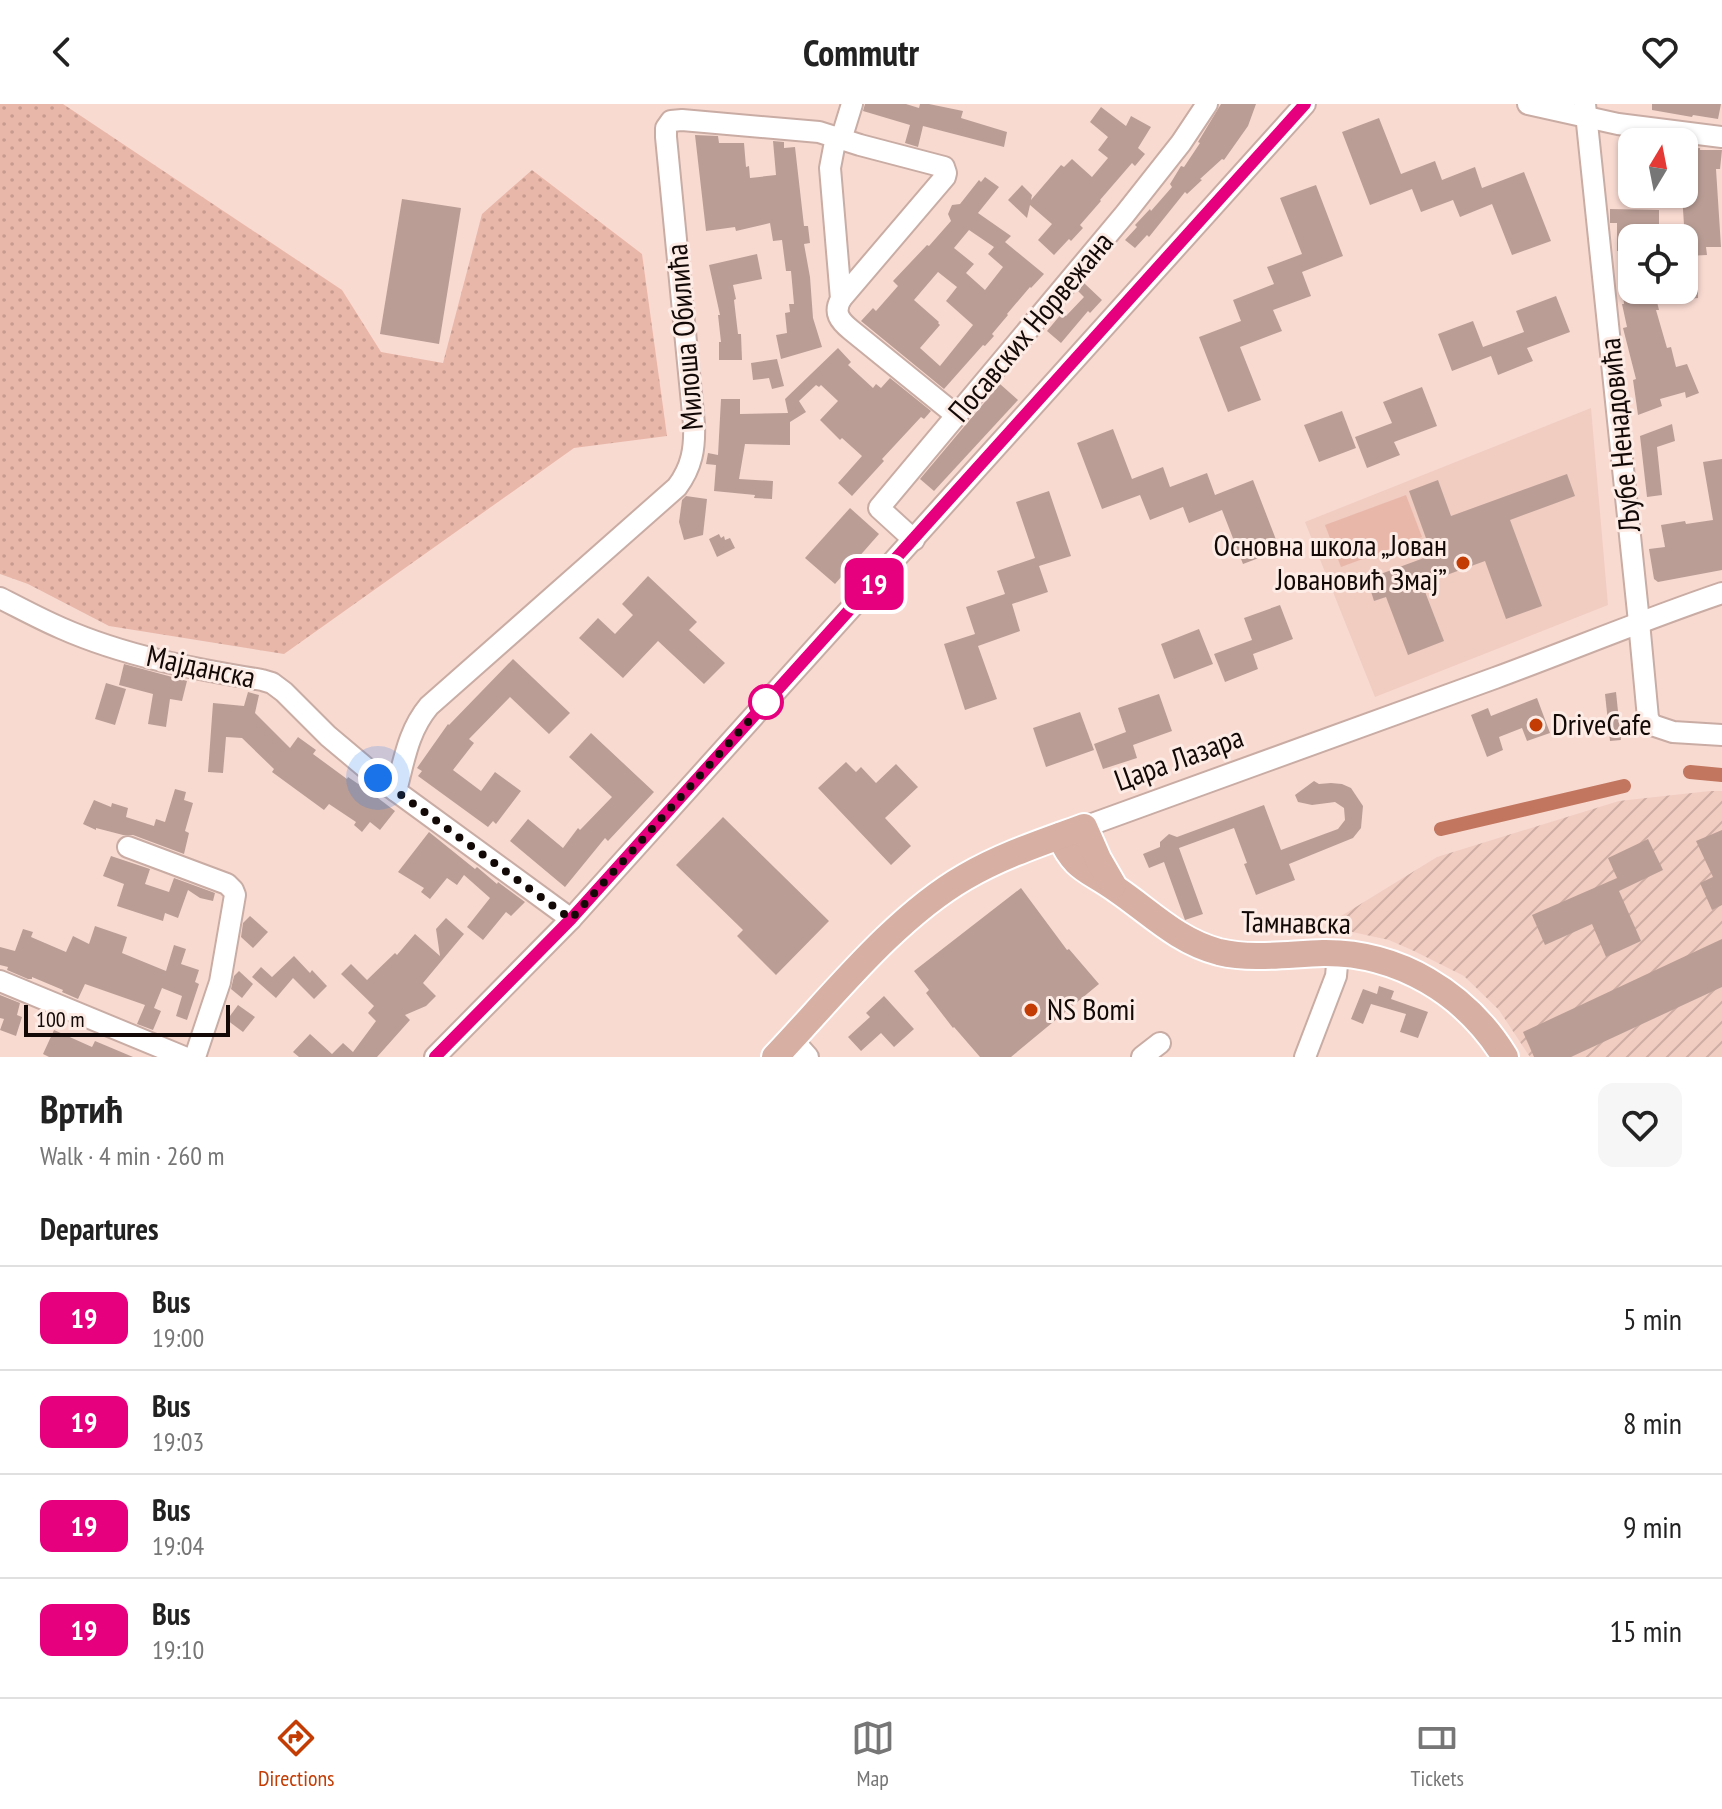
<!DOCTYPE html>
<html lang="en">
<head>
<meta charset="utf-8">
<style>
	:root { --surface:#fff; --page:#f6f6f6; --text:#222; --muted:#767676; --line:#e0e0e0; --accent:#c33c04 }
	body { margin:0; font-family:"PT Sans Narrow",sans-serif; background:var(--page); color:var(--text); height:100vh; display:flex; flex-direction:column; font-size:30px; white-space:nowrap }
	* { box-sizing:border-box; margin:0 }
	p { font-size:26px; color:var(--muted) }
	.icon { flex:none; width:44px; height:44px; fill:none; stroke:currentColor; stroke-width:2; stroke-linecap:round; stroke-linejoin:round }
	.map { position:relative; height:953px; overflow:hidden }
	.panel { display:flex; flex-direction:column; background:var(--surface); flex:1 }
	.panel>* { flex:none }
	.badge { padding:0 16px; border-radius:12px; font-size:28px; line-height:52px }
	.needle { width:52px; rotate:10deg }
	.tools { position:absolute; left:1618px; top:24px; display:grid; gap:16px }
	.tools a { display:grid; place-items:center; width:80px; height:80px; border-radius:16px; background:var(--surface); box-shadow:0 2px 6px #0004; font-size:40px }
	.scale { position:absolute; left:24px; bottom:20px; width:206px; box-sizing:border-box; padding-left:8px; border:4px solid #130a07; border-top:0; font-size:22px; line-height:28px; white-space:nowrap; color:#130a07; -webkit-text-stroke:6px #fdebe5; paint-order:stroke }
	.you { position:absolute; width:40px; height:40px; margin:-20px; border:6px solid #fff; border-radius:50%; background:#1a73e8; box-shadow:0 0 0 12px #1a73e833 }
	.map>.badge { position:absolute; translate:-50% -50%; box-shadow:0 0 0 4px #fff }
	h2 { padding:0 40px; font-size:30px; line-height:72px }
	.round { display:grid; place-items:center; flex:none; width:84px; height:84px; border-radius:16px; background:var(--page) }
	.headline { display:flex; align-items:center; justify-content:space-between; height:136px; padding:0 40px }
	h1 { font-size:38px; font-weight:600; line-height:60px }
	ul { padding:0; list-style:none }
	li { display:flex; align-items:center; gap:24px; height:104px; padding:0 40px; border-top:2px solid var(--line) }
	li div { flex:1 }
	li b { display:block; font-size:30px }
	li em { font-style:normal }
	li .badge { min-width:88px; font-weight:700; text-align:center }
	header { display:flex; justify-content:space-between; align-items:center; height:104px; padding:0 40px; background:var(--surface); font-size:36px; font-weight:600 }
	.tabs { display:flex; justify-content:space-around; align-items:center; height:112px; border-top:2px solid var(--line); background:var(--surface); font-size:22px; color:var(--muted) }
	.tabs a { display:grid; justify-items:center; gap:4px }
	.tabs .selected { color:var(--accent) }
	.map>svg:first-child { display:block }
</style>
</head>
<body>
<header><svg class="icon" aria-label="back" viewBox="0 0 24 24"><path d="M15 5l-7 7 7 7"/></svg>Commutr<svg class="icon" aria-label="heart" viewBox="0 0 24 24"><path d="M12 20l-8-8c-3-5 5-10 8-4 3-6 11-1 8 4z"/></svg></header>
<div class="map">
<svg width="1722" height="953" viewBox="0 0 1722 953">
	<defs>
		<pattern id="industrial-furrows" width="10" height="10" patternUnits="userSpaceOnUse" patternTransform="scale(2)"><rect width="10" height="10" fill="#f1ccc1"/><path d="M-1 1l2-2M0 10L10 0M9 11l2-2" fill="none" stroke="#ceaea4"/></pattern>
		<pattern id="grass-dots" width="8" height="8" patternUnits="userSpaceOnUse" patternTransform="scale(2)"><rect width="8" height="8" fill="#e9b7a9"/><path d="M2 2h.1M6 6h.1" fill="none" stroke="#c79c90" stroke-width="1.8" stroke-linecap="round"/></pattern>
	</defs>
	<rect width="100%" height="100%" fill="#f8dad1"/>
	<!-- built -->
	<path fill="#f1ccc1" d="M1591,304L1608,501L1375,593L1305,418Z"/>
	<!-- industrial -->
	<path fill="url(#industrial-furrows)" d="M1710,687H1722V953H1530L1499,906L1464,872L1414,847L1389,836L1325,822L1437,753L1619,697Z"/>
	<!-- grass -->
	<path fill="url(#grass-dots)" d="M0,0H63L342,186L381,248L443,259L482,110L532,66L642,150L667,332L574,344L284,550L109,522L28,480L0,470Z"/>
	<!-- garden -->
	<path fill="#e9b7a9" d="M1406,391L1422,433L1341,463L1325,421Z"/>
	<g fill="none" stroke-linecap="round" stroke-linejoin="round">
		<!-- canal -->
		<g stroke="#c2765f" stroke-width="14">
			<path d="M1690,668L1722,671"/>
			<path d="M1441,725L1624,682"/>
		</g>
	</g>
	<!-- building -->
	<g fill="#ba9e96" fill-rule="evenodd">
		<path d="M865,0H906L919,4L920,0H929L963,7L961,14L1007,28L1004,43L923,22L918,43L905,39L910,21L863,7Z"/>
		<path d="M1221,0H1256L1248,22L1224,56L1222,55L1200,75L1202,76L1187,90L1185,88L1149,133L1147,131L1135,144L1125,136L1137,123L1135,121L1150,105L1151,107L1172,83L1170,80L1181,62L1184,63L1200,39L1198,38Z"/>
		<path d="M1652,0H1721L1718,15L1693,11L1692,13L1652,6Z"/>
		<path d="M1101,3L1126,22L1131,12L1151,23L1138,44L1145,50L1135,62L1132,59L1100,96L1101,97L1080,121L1083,124L1071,137L1069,135L1054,151L1038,136L1052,120L1030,101L1027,114L1008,96L1022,81L1032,91L1031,96L1061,61L1064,63L1072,55L1092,73L1108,54L1098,46L1108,33L1090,18Z"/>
		<path d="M1379,14L1401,70L1435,57L1442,76L1475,63L1482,84L1524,68L1551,137L1512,151L1492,100L1460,113L1453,96L1421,108L1412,85L1370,101L1342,28Z"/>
		<path d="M695,31L718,32L719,39H744L746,63L749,62L750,74L776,71L773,37L784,38V44L795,43L804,122H808L810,139L804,140L810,173L813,214L822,243L781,255L776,231L787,229L785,209L790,208L789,200H794L791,167H786L782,136L773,137L770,119L736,127L735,123L706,127Z"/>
		<path d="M1700,44V46H1722L1720,65H1716L1721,143H1706L1707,151L1686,152L1682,90H1684V45Z"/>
		<path d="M985,73L999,83L978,109L1011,132L1005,138L1044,170L1031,184L1030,183L1007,210L1008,211L992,230L994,232L985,242L983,241L944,285L861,217L873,204L876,207L898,182L893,177L927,141L929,142L951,117L948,110L952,101L960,100L979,76L981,78ZM969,126L994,143L988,150L1003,163L985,186L966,169L974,160L954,144ZM938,168L957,183L946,197L973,221L940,262L920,244L940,221L938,219L939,218L914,196Z"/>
		<path d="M1316,81L1343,152L1302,168L1311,192L1273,206L1282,227L1240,243L1261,296L1228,308L1199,233L1241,217L1233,196L1274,180L1267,163L1302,150L1280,94Z"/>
		<path d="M402,95L461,104L439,240L380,230Z"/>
		<path d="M1610,105L1659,106V134H1632V186H1698V194L1657,198L1659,206H1656L1667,244L1671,243L1676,263L1687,260L1699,289L1686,294L1685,288L1660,295L1662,302L1638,311L1633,276L1636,275L1623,224L1627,223L1622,200H1624L1619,147H1617V119H1610Z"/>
		<path d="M757,150L762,175L733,181L736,195L734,196L738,230H741L742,256H719V238H721L718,211H720L709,161Z"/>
		<path d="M1084,179L1102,196L1090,209L1088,207L1061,239L1047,227L1062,209L1066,212L1084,193L1078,187Z"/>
		<path d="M1556,192L1570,228L1527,244L1533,257L1498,271L1491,252L1452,267L1438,230L1473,217L1483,243L1524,228L1516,207Z"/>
		<path d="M838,244L851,258L848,261L873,284L876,280L881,284L890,274L931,307L924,315L921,313L882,355L884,357L852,392L838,379L862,352L842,334L840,336L820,316L838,297L821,281L819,283L816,281L799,297L806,308L790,318V341L745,340L739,375L773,377L772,395L754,394L755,391L714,387L716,361L706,360L708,349L718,351L721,295H740V310L788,309L785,295Z"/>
		<path d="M777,255L784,282L772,285L769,274L753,276L751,259Z"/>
		<path d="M1000,280L1018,296L934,387L920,375Z"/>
		<path d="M1422,283L1437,322L1394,338L1400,351L1367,364L1355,333L1392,319L1383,298Z"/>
		<path d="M1342,307L1356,344L1319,358L1304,321Z"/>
		<path d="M1672,320L1675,337L1657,343L1662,391L1647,393L1640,332Z"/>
		<path d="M1113,325L1132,375L1163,363L1170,383L1207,369L1215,391L1253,376L1280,446L1243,460L1222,406L1189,419L1183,403L1150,416L1140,391L1102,405L1077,339Z"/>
		<path d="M1722,355V466L1658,478L1654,475L1649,445L1665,443L1661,421L1685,417L1686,420L1713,416L1703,358Z"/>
		<path d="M1567,370L1575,392L1510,416L1542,502L1506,515L1485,457L1422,480L1444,537L1408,551L1386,493L1374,497L1367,475L1432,451L1409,387L1438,376L1451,412Z"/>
		<path d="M1049,387L1071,452L1039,462L1048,488L1012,500L1020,527L978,542L997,595L965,606L944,540L975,530L966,503L1005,490L997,467L1035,454L1016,398Z"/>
		<path d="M686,392L707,395L703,431L684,436L679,418L682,396Z"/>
		<path d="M850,404L879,430L835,480L805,454Z"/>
		<path d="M719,430L721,434L724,432L725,436L730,434L735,444L717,453L709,435Z"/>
		<path d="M648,472L697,518L689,526L725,559L704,580L658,537L623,574L579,534L598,514L615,530L633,511L622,500Z"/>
		<path d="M1280,501L1293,535L1253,550L1258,565L1225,578L1214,550L1252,536L1244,514Z"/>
		<path d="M1199,525L1213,560L1174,575L1161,540Z"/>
		<path d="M513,555L570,609L549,630L510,593L469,635L474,639L453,666L481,687L495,668L521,687L496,720L493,717L488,723L418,672L422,667L417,664L448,620L449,621Z"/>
		<path d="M124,560L187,577L182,597L170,595L166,623L148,620L153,590L119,581Z"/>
		<path d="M106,579L126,585L115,621L95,615Z"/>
		<path d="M248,588L259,591L255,609L290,644L298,633L316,646L313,650L347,675L348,673L370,688L395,707L380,726L370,718L362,728L354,721L356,718L329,700L324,706L272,668L274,665L242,634L226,633L223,669L208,668L213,599L244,602Z"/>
		<path d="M1616,588L1621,636L1610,637L1605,590Z"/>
		<path d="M1159,590L1172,627L1133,641L1137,654L1103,665L1094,640L1126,628L1118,604Z"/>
		<path d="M1537,594L1550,629L1527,637L1522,624L1499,633L1503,646L1487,653L1471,611L1488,604L1491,612Z"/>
		<path d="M1080,608L1094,646L1046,663L1033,624Z"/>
		<path d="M591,629L654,688L608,737L605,734L565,783L510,737L528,715L563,744L578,724L580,726L612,693L569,653Z"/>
		<path d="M846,658L856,668L861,663L876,679L896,660L918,683L885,714L911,742L891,761L818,684Z"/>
		<path d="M1314,677L1319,680L1331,679L1342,680L1351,684L1363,702L1361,724L1353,734L1289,760L1295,776L1256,791L1244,760L1247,759L1234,724L1179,744L1203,810L1185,816L1164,758L1149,764L1143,750L1160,743V738L1169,730L1177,733L1264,701L1281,746L1338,725L1345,716L1344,704L1335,698L1312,701L1298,698L1295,691Z"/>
		<path d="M175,685L186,688L184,696L193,699L185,727L189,729L184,750L133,731H123L96,724V726L83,720L94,696L111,703L112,699L128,704L126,713L154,722L156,715L165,718Z"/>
		<path d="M723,713L829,817L776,871L737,832L743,826L676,761Z"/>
		<path d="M1722,726V801L1712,806L1700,779L1713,773L1696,737Z"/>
		<path d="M429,728L475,765L477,763L497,780L498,778L525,798L511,812L506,808L483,836L467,823L490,794L464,771L457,781L447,774L430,795L421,788L424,784L398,768Z"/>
		<path d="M1648,735L1663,766L1619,787L1641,837L1606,853L1592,820L1545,841L1532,811L1617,774L1608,754Z"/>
		<path d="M111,752L150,765L145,780L169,788L174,774L215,789L213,797L200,794L188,786L178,814L165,809L163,817L117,802L124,780L103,772Z"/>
		<path d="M1021,784L1067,846L1069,845L1099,880L1011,953H980L954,923L953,924L926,889L929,886L914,867Z"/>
		<path d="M250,812L268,828L253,844L241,833L243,819Z"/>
		<path d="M446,814L464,830L423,879L436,892L426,902L405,911L410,916L377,953H299L293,948L310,930L332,950L343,939L353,948L376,917L368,909L374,902L341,870L351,860L367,876L395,849L397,851L415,830L440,852L436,825Z"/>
		<path d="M95,822L127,833L122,849L166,867L174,841L186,845L181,860L199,866L195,878L199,880L187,916L176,912L182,892L162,884L154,904L161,907L153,926L137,920L145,901L85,880L78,895L62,888L63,886L32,873V875H28L7,866L8,863L0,861V843L15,847L23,825L33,828L31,833L66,848L73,832L89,840Z"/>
		<path d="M1722,835V883L1571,953H1534L1523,928Z"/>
		<path d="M294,852L310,869L312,866L327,882L314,895L293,874L276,894L252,873L261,863L272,873Z"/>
		<path d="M239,867L253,880L242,894L231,885L234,872Z"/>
		<path d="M1379,882L1394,887L1391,895L1428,908L1418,934L1400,928L1406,910L1371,900L1363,920L1351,915L1363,885L1377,890Z"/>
		<path d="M0,891L20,899L17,911L22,913L16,932L0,926L4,915L0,914Z"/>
		<path d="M884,892L914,925L894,943L881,929L861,947L848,933L870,913L866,909Z"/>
		<path d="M238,901L255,913L243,928L227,916Z"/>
		<path d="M54,926L92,943L95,937L133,953H49L43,950Z"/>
	</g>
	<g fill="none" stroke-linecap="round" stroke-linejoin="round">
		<defs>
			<g id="minor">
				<path d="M852,0L844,26L834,43L830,64L841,195C833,209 840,217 851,226L957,312"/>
				<path d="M1528,0L1618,20L1722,33"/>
				<path d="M1585,0L1639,518L1648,614L1652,621L1673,628L1722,631"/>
				<path d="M914,436L879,404L1125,110L1181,39L1207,0"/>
				<path d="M0,494C20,504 40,515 61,524C124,552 194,565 262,576L272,579L284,588L328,632L378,674L571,815"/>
				<path d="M396,687C404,657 408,627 429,602L677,383C692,363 695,344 694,320L666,33V24L671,17L682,16L819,28L860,41L944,63L946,69L945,73L841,195"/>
				<path d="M1084,723C1221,674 1358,625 1495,574C1571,546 1645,515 1722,489"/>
				<path d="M128,743L227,780L233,786L235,791L220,878L195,953"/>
				<path d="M0,877L184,953"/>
				<path d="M792,935L808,953"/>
				<path d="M435,953L571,815L1305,0"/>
				<path d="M1142,953L1160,939"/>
				<path d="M1305,953L1336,872L1338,849"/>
			</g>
			<g id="major">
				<path d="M1060,732C1075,766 1088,765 1116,785C1150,808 1177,837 1219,848C1253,856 1288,850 1323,849C1398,848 1466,889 1505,953"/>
				<path d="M775,953C832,893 894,814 965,773C1003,751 1043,738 1084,723L1098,755L1113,781"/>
			</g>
		</defs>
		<!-- minor casing -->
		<use href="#minor" stroke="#c9aca4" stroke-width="24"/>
		<!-- major casing -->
		<use href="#major" stroke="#fff" stroke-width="30"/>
		<!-- minor -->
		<use href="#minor" stroke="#fff" stroke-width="20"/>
		<!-- major -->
		<use href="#major" stroke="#d7afa3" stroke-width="26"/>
	</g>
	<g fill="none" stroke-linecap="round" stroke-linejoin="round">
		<defs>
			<path id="line" d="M435,953L571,815L1305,0"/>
		</defs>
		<!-- line casing -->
		<use href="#line" stroke="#fff" stroke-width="18"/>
		<!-- line -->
		<use href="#line" stroke="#e6007e" stroke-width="12"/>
		<!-- walk -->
		<path stroke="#130a07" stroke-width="8" stroke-dasharray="0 14.4" d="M378,674L571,815L766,598"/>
	</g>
	<!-- markers -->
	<g fill="#c33c04" stroke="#fdebe5" stroke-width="3">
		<circle cx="1463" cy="459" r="8"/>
		<circle cx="1536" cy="621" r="8"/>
		<circle cx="1031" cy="906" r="8"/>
	</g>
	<circle fill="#fff" stroke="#e6007e" stroke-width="4" cx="766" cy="598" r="16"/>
	<g text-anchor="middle" stroke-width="6" stroke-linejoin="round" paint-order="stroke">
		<!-- street labels -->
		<g font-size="30" fill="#130a07" stroke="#fdebe5">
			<text transform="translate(1031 223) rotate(-50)" y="10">Посавских Норвежана</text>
			<text transform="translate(685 233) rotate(-95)" y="10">Милоша Обилића</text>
			<text transform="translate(1620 331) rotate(-96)" y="10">Љубе Ненадовића</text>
			<text transform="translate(201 563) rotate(12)" y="10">Мајданска</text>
			<text transform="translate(1179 655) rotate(-20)" y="10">Цара Лазара</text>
			<text transform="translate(1296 819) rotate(1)" y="10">Тамнавска</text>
		</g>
		<!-- poi labels -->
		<g font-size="30" fill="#130a07" stroke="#fdebe5" text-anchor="start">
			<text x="1447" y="452" text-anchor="end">Основна школа „Јован<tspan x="1447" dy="34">Јовановић Змај”</tspan></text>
			<text x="1552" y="631">DriveCafe</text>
			<text x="1047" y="916">NS Bomi</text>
		</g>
	</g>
</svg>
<div class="tools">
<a><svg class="needle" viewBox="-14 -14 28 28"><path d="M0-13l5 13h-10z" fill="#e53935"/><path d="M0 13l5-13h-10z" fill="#767676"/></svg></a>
<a><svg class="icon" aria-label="locate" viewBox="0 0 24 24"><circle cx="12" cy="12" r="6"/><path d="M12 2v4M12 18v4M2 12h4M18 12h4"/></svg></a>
</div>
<div class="scale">100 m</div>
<div class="you" style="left:378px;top:674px"></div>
<b class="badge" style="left:874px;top:480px;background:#e6007e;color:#fff">19</b>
</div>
<section class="panel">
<div class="headline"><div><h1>Вртић</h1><p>Walk · 4 min · 260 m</p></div><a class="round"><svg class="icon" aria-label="heart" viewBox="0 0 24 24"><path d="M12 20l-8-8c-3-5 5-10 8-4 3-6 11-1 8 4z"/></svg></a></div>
<h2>Departures</h2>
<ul>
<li><span class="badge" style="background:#e6007e;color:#fff">19</span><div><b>Bus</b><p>19:00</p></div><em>5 min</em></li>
<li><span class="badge" style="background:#e6007e;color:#fff">19</span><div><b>Bus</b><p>19:03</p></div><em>8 min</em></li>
<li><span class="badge" style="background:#e6007e;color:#fff">19</span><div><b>Bus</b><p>19:04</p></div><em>9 min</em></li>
<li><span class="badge" style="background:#e6007e;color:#fff">19</span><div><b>Bus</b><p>19:10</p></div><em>15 min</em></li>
</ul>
</section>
<nav class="tabs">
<a class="selected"><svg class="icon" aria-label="directions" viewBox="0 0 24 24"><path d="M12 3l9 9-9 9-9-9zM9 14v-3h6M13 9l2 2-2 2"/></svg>Directions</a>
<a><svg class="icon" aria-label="map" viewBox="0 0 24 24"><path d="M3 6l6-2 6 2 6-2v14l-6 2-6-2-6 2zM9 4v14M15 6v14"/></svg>Map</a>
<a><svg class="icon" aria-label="tickets" viewBox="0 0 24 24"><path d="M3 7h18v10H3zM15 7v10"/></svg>Tickets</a>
</nav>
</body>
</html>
